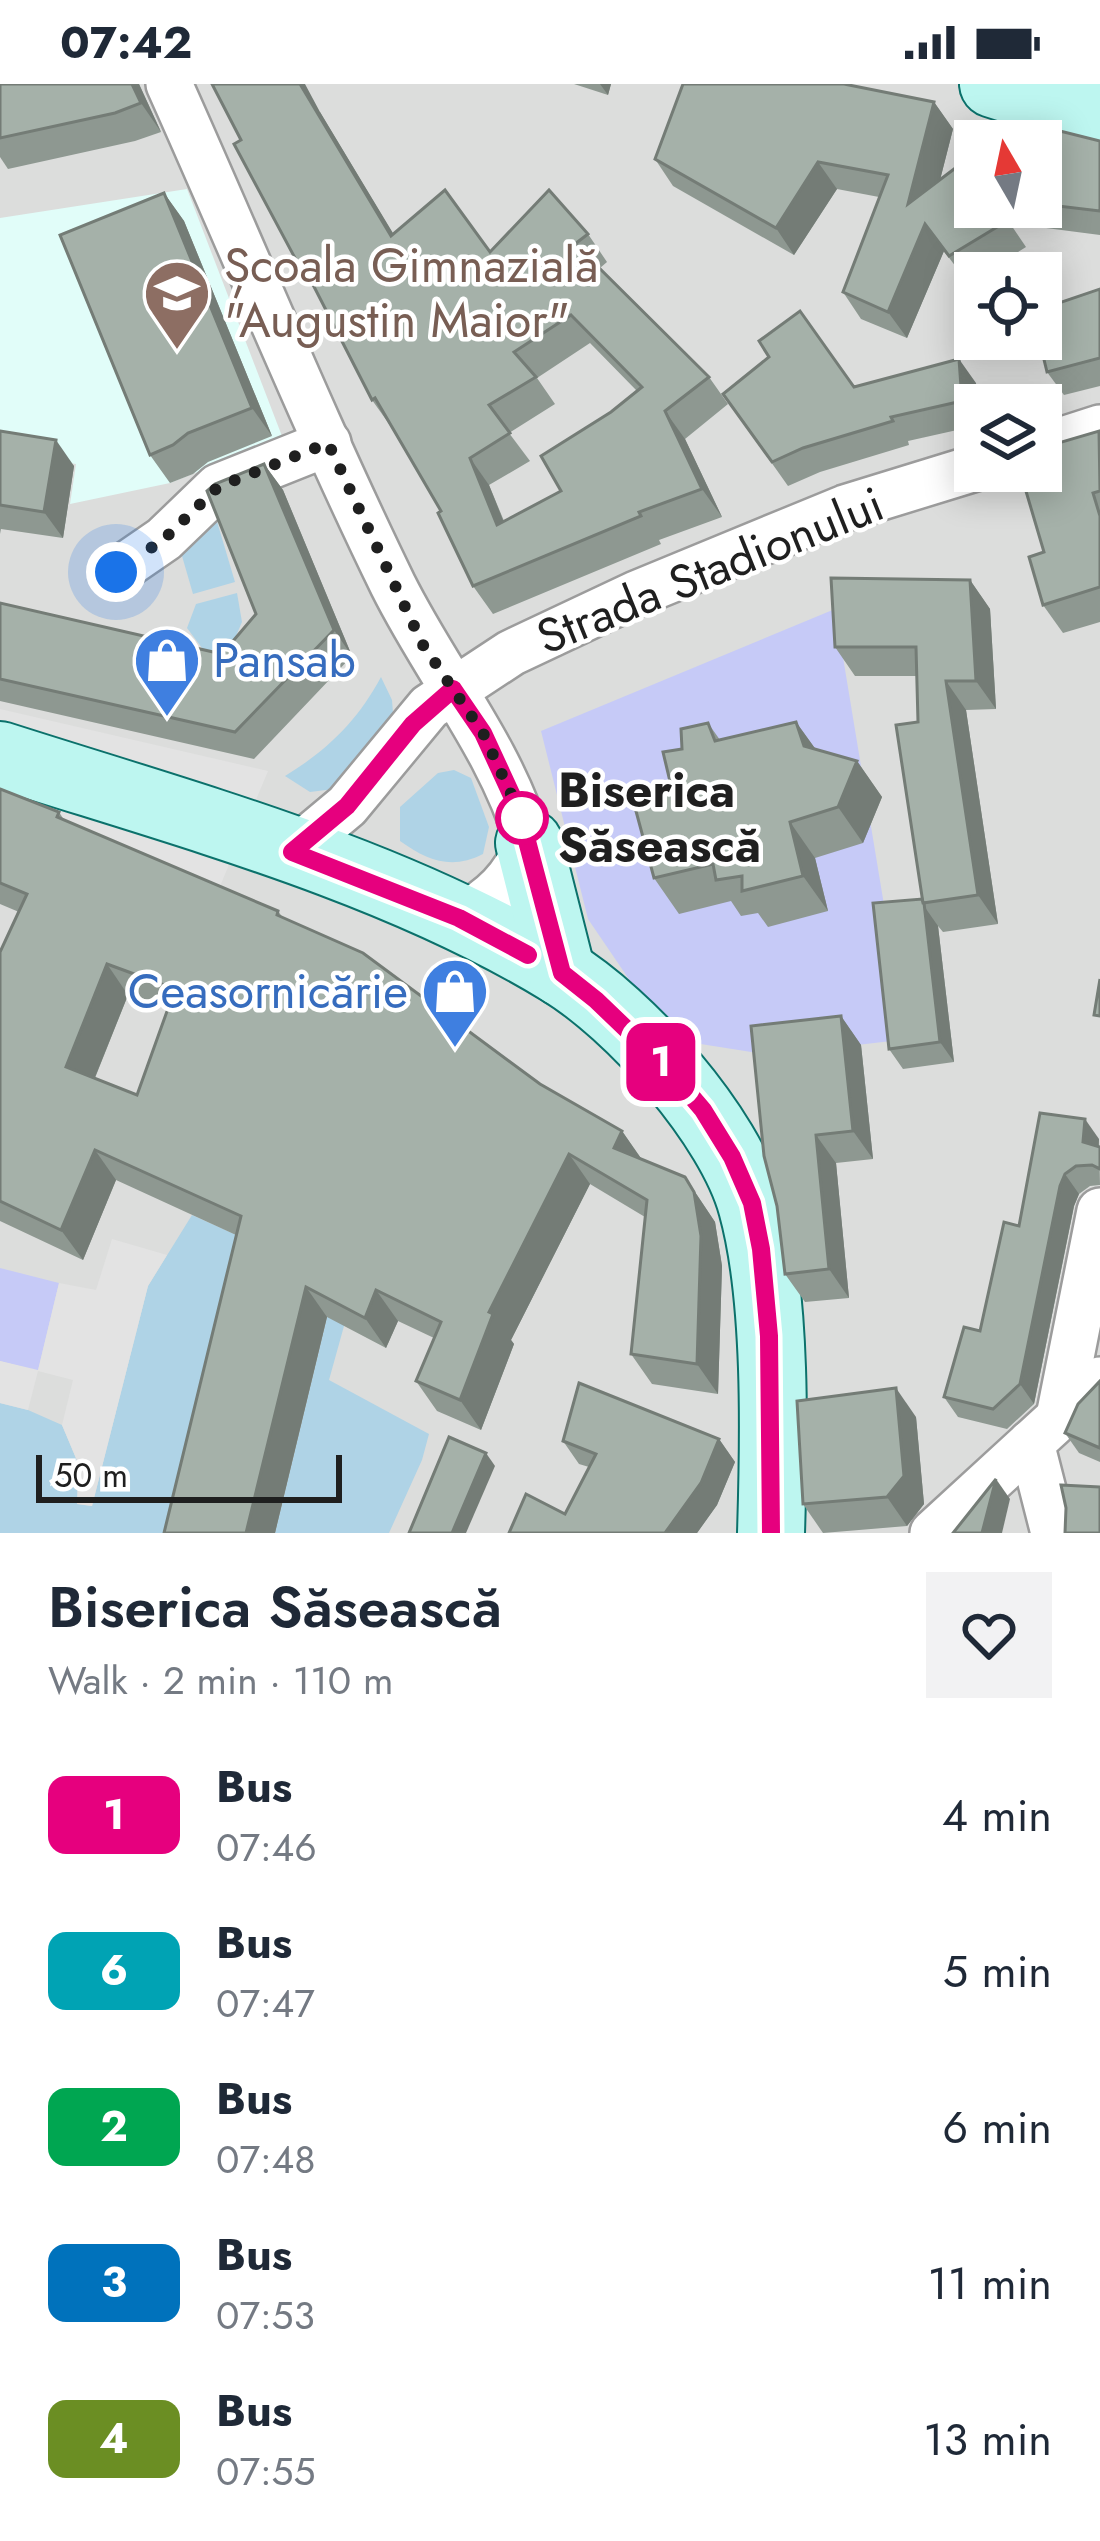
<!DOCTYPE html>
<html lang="en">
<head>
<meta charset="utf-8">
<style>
	:root { --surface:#fff; --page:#f2f2f3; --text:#1f2937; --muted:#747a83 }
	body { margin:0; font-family:Jost,sans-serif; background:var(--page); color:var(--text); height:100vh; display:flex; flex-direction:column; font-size:45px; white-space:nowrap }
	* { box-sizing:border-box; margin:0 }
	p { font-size:39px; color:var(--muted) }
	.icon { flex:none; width:66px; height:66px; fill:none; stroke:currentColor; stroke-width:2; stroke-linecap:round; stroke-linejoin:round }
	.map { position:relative; height:1449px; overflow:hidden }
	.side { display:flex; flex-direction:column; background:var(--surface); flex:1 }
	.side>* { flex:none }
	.badge { padding:0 24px; border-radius:18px; font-size:42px; line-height:78px }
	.needle { width:78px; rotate:351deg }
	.controls { position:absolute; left:954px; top:36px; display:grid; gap:24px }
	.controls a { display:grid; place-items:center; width:108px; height:108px; border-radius:0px; background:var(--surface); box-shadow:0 6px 30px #0003; font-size:60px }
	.scale { position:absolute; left:36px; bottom:30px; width:306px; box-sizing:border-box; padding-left:12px; border:6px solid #1f1f1f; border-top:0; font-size:33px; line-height:42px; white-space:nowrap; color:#1f1f1f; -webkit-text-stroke:9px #fff; paint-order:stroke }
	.you { position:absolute; width:60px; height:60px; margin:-30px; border:9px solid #fff; border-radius:50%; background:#1a73e8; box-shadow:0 0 0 18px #1a73e833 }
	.map>.badge { position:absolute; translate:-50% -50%; box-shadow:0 0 0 6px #fff }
	.round { display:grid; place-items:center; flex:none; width:126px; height:126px; border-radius:0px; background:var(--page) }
	.headline { display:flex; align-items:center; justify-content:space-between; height:204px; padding:0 48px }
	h1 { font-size:57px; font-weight:600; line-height:90px }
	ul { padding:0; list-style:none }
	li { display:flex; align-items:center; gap:36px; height:156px; padding:0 48px }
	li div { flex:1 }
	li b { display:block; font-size:45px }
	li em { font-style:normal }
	li .badge { min-width:132px; font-weight:700; text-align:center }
	.status { display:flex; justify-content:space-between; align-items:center; height:84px; padding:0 60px; background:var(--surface); direction:ltr }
	.status svg { height:33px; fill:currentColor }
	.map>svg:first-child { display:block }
</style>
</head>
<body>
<div class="status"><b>07:42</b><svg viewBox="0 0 49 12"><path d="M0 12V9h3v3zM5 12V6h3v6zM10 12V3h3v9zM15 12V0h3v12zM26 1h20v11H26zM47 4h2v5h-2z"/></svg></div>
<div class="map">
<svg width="1100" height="1449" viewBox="0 0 1100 1449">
	<rect width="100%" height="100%" fill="#e6efeb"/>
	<!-- residential -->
	<path fill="#dcdddc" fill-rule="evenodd" d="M0,0H1100V1449H0ZM975,57H1041V123H975ZM975,189H1041V255H975ZM975,321H1041V387H975Z"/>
	<!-- education -->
	<path fill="#e1fdf9" d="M187,105L285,360L274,357L170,399L70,420L76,380L0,368V134Z"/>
	<!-- grass -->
	<g fill="#afd3e6">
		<path d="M213,424L235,498L193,510L180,465Z"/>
		<path d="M237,509L242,538L230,566L205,568L187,544L196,520Z"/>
		<path d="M381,593L392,616L394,643L342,704L310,708L285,692C328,666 358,636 381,593Z"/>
		<path d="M454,686L471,694L489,743L483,770C452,786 428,777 400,757V723L438,689Z"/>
		<path d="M192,1131L241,1153L193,1449H0V1319L28,1326L62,1341L78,1379V1420L92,1422L148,1202Z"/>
		<path d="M342,1171L344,1242L329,1296L429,1350L422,1376L389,1449H275Z"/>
	</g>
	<!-- park -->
	<g fill="#c6caf7">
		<path d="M835,525L887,839L900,956L771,971L688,958L639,910L588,835L541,647Z"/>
		<path d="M0,1184L59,1199L38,1287L0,1277Z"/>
	</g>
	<!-- parking -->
	<g fill="#e3e3e3">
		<path d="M0,625L268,687L218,807L0,717Z"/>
		<path d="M112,1155L167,1171L148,1202L92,1422L77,1420L78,1379L62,1341L73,1296L38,1287L28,1326L0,1319V1277L38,1286L59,1199L96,1206Z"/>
	</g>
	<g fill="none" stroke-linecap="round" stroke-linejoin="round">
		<defs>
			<g id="street">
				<path d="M169,0C244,167 313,337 393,501C438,591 499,661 529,759C513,796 494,814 459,834"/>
				<path d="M1041,363L1100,344"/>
				<path d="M116,488L164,455L218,403L328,359"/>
				<path d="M292,768L347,722L429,623L511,569L636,510L845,424L975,384"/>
				<path d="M1059,1333L1100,1127"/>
				<path d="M1031,1359L1054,1449"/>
				<path d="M933,1449L1100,1296"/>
			</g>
			<g id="secondary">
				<path d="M993,0L1100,34"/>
				<path d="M0,671C187,731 391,785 559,887C630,930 730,1042 752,1123C777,1213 774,1354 771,1449"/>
				<path d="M529,759L562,889"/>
			</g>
		</defs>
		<!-- street casing -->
		<use href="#street" stroke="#9c9c9c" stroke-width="50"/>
		<!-- secondary casing -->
		<use href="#secondary" stroke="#0b716b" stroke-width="70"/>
		<!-- street -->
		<use href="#street" stroke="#fff" stroke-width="45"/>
		<!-- secondary -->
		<use href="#secondary" stroke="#bdf6f0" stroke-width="66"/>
	</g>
	<!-- wall -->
	<g fill="#8e9891" fill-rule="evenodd">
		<path d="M0,0H139L161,48L135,57L8,85L0,73Z"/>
		<path d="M574,0H611L608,11Z"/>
		<path d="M934,18L953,45L940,96L999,123L1026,163L984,189H975V194L968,199L944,167L907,254L861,235L843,208L879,113L837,105L794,171L673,102L655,75Z"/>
		<path d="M320,28L393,150L490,168L588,150L607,178L600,184L709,293L728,320L685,355L722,433L659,456L661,460L493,530L473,502L441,427L392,344L372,316L318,210L303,189L241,56ZM590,259L637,307L611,328L561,407L504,437L489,401L530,377L509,349L555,320L537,294Z"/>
		<path d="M1041,57H1100V151L1046,144L1031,123H1041Z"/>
		<path d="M164,109L184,137L272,352L208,378L193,390L170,399L150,371Z"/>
		<path d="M1100,205V302L1064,311L1047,288Z"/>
		<path d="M976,299L977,321H975V342L908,357L909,361L820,388L788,402L723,310Z"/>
		<path d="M0,347L74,382L63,454L1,445L0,450Z"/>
		<path d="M1100,348V538L1063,549L1043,521L1044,468Z"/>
		<path d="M264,380L283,406L352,572L254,675L0,617V519L222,570L256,530Z"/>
		<path d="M970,496L990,525L996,625L966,626L998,840L943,848L938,842L954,978L903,985L889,965L922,815L917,592H855L835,563Z"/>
		<path d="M796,638L816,666L857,677L882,713L863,759L815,774L828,827L768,843L758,829L741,832L731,817L679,830L654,794L682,665L708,639L720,656Z"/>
		<path d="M0,705L59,728L64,736L278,827L283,834L540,1000L622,1047L641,1075L685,1093L715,1138L722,1182L718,1310L652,1300L631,1270L645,1133L590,1100L511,1256L514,1260L481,1346L437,1327L416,1297L434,1254L398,1237L386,1264L327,1233L275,1449H164L236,1151L116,1096L83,1176L0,1137V868L19,828L0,820ZM128,911L168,925L137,1011L95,994Z"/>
		<path d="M841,932L861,961L873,1075L836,1079L849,1214L805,1218L785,1190Z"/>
		<path d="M1099,1055L1100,1101L1090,1102L1079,1110L1074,1122L1034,1320L1007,1345L958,1333L944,1313L980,1247L1019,1142Z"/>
		<path d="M1100,1297V1378L1079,1369L1065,1349Z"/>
		<path d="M916,1333L924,1420L907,1442L823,1449L803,1420Z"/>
		<path d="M719,1355L735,1378L717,1421L697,1449H509L565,1430L589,1383L579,1380L563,1357Z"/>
	</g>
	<!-- shaded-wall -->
	<g fill="#747c76">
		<path d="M132,0H139L161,48L141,19Z"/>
		<path d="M300,0H305L320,28L411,179L391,152Z"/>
		<path d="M600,0H611L608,11Z"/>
		<path d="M934,18L953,45L928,143L944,167L907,254L888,228L908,120Z"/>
		<path d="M818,78L837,105L794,171L776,144Z"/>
		<path d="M164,109L184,137L272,352L252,324Z"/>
		<path d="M959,275L976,299L977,321H975V336L962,317Z"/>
		<path d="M665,327L685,355L722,433L702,405Z"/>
		<path d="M56,356L74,382L63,454L44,428Z"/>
		<path d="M470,374L489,401L516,469L497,441Z"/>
		<path d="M264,380L283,406L352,572L334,546Z"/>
		<path d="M970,496L990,525L996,625L976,597Z"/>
		<path d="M946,597L966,626L998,840L978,811Z"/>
		<path d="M796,638L822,674L804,662Z"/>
		<path d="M857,677L882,713L863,759L838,723Z"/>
		<path d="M790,738L815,774L828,827L803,792Z"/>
		<path d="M924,822L938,842L954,978L940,958Z"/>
		<path d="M107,880L128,911L87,1013L66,983Z"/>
		<path d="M841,932L861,961L873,1075L853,1047Z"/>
		<path d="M1085,1035L1099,1055L1097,1078L1083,1058Z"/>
		<path d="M622,1047L643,1077L614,1064Z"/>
		<path d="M816,1051L836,1079L849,1214L829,1185Z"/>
		<path d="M95,1066L116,1096L83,1176L61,1146Z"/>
		<path d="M569,1070L590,1100L511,1256L514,1260L481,1346L460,1316L489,1228Z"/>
		<path d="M1065,1090L1079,1110L1074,1122L1034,1320L1020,1300L1060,1102Z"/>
		<path d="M685,1093L715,1138L722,1182L718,1310L697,1280Z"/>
		<path d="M306,1203L327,1233L275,1449H246Z"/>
		<path d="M376,1206L398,1237L386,1264L365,1234Z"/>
		<path d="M896,1304L916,1333L924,1420L907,1442L887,1413Z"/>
		<path d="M719,1355L735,1378L717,1421L697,1449H665Z"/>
		<path d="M486,1369L495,1382L466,1449H452Z"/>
		<path d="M996,1395L1010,1415L1002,1449H982Z"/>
	</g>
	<!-- building -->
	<g fill="#a5b1a9" stroke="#747c76" stroke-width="3" fill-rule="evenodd">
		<path d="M0,0H132L141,19L115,29L0,54Z"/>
		<path d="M212,0H300L391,152L445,106L490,168L549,106L588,150L575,160L709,293L665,327L702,405L639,428L641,432L473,502L438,429L441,427L375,314L372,316L306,187L303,189L234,60L241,56ZM571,231L642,303L611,328L541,372L561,407L497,441L470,374L510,349L489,321L536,293L514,268Z"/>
		<path d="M683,0H844L934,18L908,120L966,76L975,89V123H998L1007,137L949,172L925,140L888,228L843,208L888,91L818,78L776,144L655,75Z"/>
		<path d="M1044,43L1100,57V127L1041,120V57Z"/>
		<path d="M164,109L252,324L188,349L173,361L150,371L60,151Z"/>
		<path d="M1100,205V274L1047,288L1039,255H1041V225Z"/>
		<path d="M800,227L854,303L959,275L962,317L891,333L893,337L803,364L772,378L723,310L769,273L759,257Z"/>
		<path d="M0,347L56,356L44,428L0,421Z"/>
		<path d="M1099,347L1100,407L1093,409L1100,432V503L1043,521L1029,473L1044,468L1020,387H1041V364Z"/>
		<path d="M264,380L334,546L235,648L0,595V519L222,570L256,530L207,407L215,400Z"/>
		<path d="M831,494L970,496L976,597H946L978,811L923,819L896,641L918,638L916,563H835Z"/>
		<path d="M796,638L804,662L857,677L838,723L790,738L803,792L742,807V792L716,796L713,780L654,794L633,716L672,706L663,668L682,665L681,645L708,639L715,657Z"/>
		<path d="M0,705L59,728L57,733L278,827L277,831L363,869L540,1000L622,1047L614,1064L685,1093L694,1108L701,1152L697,1280L631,1270L647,1116L569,1070L489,1228L493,1230L460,1316L416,1297L441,1238L376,1206L365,1234L306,1203L246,1449H164L241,1132L95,1066L61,1146L0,1117V868L27,810L0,799ZM107,880L175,905L137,1011L66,983Z"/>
		<path d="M922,815L923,819H924L940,958L889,965L873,819Z"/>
		<path d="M1100,895V932L1094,931Z"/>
		<path d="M841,932L853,1047L816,1051L829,1185L785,1190L777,1122L764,1072L751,942Z"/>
		<path d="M1040,1029L1085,1035L1083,1058L1100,1063V1085L1092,1081L1076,1082L1065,1090L1060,1102L1020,1300L993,1325L944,1313L964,1243L980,1247L1004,1138L1019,1142Z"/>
		<path d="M1100,1297V1364L1065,1349L1078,1320Z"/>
		<path d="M579,1299L719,1355L701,1399L665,1449H509L526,1410L565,1430L596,1370L563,1357Z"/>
		<path d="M896,1304L904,1392L887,1413L803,1420L797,1317Z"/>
		<path d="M449,1353L486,1369L452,1449H409Z"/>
		<path d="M996,1395L982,1449H953Z"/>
		<path d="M1061,1401L1100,1403V1449H1065L1066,1424Z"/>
	</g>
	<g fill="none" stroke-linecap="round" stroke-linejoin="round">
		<defs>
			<path id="line" d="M528,871L459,834L292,768L347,722L413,640L453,605L483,649L519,727L562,889L596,916L669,986L703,1026L732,1073L752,1119L761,1165L769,1252L771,1449"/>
		</defs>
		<!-- line casing -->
		<use href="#line" stroke="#fff" stroke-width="27"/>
		<!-- line -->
		<use href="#line" stroke="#e6007e" stroke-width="18"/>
		<!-- walk -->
		<path stroke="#1f1f1f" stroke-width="12" stroke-dasharray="0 21.6" d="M116,488L164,455L218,403L328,359L423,561L483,649L522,734"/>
	</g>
	<!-- icons -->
	<defs>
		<symbol id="school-pin" viewBox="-11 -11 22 30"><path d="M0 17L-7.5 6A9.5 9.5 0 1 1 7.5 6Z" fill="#8d6e63" stroke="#fff"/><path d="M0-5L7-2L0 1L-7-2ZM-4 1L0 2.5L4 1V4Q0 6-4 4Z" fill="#fff"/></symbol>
		<symbol id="shop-pin" viewBox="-11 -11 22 30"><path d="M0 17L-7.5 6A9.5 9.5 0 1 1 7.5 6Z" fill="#3f7fe0" stroke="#fff"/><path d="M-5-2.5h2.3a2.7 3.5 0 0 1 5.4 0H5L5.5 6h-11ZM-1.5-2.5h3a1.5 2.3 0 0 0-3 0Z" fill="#fff"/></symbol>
	</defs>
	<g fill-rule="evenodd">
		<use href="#school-pin" x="139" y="171" width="76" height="104"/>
		<use href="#shop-pin" x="129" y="538" width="76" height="104"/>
		<use href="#shop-pin" x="417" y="869" width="76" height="104"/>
	</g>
	<!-- markers -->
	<circle fill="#fff" stroke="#e6007e" stroke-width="6" cx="522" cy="734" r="24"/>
	<g text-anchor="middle" stroke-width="9" stroke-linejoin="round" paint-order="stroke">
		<!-- education labels -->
		<g font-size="48" fill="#785e54" stroke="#fff" text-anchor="start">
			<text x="224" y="198">Școala Gimnazială<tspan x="224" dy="55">"Augustin Maior"</tspan></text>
		</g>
		<!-- street labels -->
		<g font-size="48" fill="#1f1f1f" stroke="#fff">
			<text transform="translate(710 486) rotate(-22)" y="17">Strada Stadionului</text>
		</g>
		<!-- shop labels -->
		<g font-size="48" fill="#366cbe" stroke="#fff" text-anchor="start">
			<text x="213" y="593">Pansab</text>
			<text x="408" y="924" text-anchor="end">Ceasornicărie</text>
		</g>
		<!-- stop labels -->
		<g font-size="48" font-weight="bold" fill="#1f1f1f" stroke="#fff" text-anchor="start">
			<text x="558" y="723">Biserica<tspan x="558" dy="55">Săsească</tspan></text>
		</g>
	</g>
</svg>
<div class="controls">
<a><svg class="needle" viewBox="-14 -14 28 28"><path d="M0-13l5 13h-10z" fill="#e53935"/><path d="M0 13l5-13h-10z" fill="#747a83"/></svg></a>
<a><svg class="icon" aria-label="locate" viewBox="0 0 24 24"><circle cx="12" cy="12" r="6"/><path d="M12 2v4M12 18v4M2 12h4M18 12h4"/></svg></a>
<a><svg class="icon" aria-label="layers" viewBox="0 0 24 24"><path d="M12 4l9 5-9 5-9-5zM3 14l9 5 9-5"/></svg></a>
</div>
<div class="scale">50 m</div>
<div class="you" style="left:116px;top:488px"></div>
<b class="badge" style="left:661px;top:978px;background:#e6007e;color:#fff">1</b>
</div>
<section class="side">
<div class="headline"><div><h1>Biserica Săsească</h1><p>Walk · 2 min · 110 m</p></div><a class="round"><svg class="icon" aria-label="heart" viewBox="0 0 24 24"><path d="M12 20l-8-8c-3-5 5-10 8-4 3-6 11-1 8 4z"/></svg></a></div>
<ul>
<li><span class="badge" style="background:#e6007e;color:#fff">1</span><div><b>Bus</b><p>07:46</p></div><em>4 min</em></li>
<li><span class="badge" style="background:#00a3b4;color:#fff">6</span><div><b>Bus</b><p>07:47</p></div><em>5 min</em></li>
<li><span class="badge" style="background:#00a651;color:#fff">2</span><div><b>Bus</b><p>07:48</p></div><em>6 min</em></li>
<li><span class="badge" style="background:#0072bc;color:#fff">3</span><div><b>Bus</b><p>07:53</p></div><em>11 min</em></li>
<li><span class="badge" style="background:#6b8e23;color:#fff">4</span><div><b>Bus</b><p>07:55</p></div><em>13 min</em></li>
</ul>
</section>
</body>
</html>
